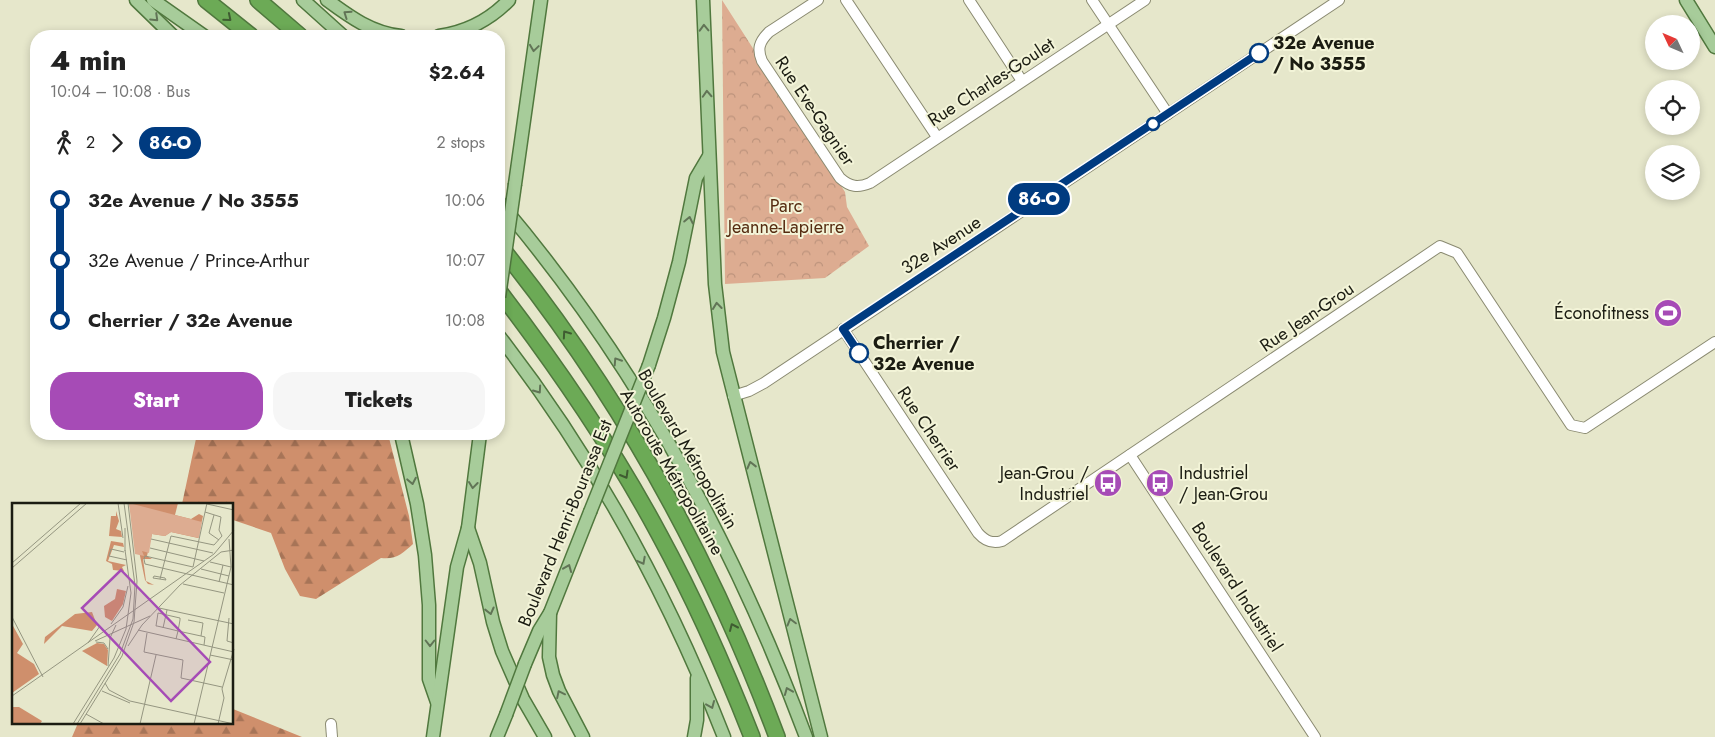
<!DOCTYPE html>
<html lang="en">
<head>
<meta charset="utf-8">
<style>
	:root { --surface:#fff; --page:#f6f6f6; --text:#222; --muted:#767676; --accent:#a64bb6 }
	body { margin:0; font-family:Jost,sans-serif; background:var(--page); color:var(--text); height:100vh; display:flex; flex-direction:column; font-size:19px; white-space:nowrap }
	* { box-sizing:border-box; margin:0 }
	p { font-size:16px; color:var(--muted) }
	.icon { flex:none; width:28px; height:28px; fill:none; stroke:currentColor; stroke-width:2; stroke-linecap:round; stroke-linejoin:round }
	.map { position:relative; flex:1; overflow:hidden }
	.panel { position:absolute; left:30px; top:30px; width:475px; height:410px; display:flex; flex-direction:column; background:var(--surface); border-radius:20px; box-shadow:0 2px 8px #0003 }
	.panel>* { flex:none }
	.badge { padding:0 10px; border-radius:16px; font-size:18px; line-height:32px }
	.needle { width:32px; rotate:314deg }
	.controls { position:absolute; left:1645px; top:15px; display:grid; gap:10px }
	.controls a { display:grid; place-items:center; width:55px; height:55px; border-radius:50%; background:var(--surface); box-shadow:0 2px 8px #0003; font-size:25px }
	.map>.badge { position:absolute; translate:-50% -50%; box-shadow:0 0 0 2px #fff }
	.legs { display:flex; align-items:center; gap:8px; height:55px; padding:0 20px; font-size:16px }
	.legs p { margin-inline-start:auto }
	.headline { display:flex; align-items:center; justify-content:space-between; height:85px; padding:0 20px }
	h1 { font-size:28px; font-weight:800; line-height:38px }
	.button { display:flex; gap:10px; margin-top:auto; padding:10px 20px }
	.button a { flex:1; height:58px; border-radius:20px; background:var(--accent); color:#fff; font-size:20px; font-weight:800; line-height:58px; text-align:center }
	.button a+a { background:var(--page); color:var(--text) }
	ul { padding:0 20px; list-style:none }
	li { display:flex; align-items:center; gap:18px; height:60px; font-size:19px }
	li i { display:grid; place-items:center; width:8px; height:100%; margin:0 6px; background:currentColor }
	li i::after { content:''; width:12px; height:12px; margin:-6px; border:4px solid; border-radius:50%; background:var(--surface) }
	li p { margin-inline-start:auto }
	li:first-child i { background:linear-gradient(#0000 50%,currentColor 0) }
	li:last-child i { background:linear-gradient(currentColor 50%,#0000 0) }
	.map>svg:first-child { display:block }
</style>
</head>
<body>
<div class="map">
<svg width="1715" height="737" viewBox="0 0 1715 737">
	<defs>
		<pattern id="forest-firs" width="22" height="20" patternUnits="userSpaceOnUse" patternTransform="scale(1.25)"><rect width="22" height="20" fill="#cf8f6c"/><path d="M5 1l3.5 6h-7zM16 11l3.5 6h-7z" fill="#a77457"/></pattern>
		<pattern id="park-crowns" width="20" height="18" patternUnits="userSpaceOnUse" patternTransform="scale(1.25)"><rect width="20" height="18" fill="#ddac91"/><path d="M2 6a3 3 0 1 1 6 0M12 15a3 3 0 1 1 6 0" fill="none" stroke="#bd937c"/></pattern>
	</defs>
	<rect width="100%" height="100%" fill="#e6e7cb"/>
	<!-- forest -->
	<g fill="url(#forest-firs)">
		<path d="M197,434H388L409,516L413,544C403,553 396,560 381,558L316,599L300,596L285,569L271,533L233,520L232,504H182Z"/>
		<path d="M233,709L302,737H72L78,723H232Z"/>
	</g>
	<!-- park -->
	<path fill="url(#park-crowns)" d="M722,0L845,192L847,207L869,246L825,278L725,284Z"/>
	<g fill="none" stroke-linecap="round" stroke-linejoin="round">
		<defs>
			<g id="minor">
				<path d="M818,0L769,32C759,42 757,49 762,61L840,178C850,187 858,188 870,183L1145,0"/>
				<path d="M846,0L937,137"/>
				<path d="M969,0L1022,81"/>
				<path d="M1092,0L1168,114"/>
				<path d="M843,329L978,533C985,541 992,544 1002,541L1440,246L1457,253L1571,425L1585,428L1715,342"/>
				<path d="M733,396L749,391L764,383L1339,0"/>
				<path d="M1130,455L1315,737"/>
				<path d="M331,724L332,737"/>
			</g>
			<g id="major">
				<path d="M136,0L173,36"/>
				<path d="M153,0L204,36"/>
				<path d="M303,0L343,36"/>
				<path d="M327,0C350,17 372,33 401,36"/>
				<path d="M703,0L715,284L723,352L821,737"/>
				<path d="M1686,0L1715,47"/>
				<path d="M439,36C466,32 491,19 509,0"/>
				<path d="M515,184L541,0"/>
				<path d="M499,202C633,359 734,544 806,737"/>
				<path d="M499,336C593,457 668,594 724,737"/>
				<path d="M649,365L664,318L679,262L696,178L709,156"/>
				<path d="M401,434L417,504L425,555L429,605V679L437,702"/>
				<path d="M468,528L480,563L493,622L502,651L523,699L545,737"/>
				<path d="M550,613L549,657L553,675L559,691L583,737"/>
				<path d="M525,664L539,631L550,613L590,512"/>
				<path d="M433,737L457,567L468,528L480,434"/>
				<path d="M497,737L506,715"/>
				<path d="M694,737L697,720V678"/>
			</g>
			<g id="highway">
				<path d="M206,0L251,36"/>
				<path d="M258,0L300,36"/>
				<path d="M499,245C618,392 711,560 777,737"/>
				<path d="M499,291C558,368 613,448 659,534C695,600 725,668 752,737"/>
			</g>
		</defs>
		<!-- minor casing -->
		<use href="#minor" stroke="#8a8a71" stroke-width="12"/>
		<!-- major casing -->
		<use href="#major" stroke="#50783e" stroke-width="15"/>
		<!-- highway casing -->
		<use href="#highway" stroke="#50783e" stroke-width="18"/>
		<!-- minor -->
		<use href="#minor" stroke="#fff" stroke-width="10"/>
		<!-- major -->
		<use href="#major" stroke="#a7cc9a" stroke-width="12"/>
		<!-- highway -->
		<use href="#highway" stroke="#6caa56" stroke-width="15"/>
		<defs>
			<g id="major-bridge">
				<path d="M499,297L515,184"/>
				<path d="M590,512L649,365"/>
				<path d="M506,715L525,664"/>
			</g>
		</defs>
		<!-- major-bridge casing -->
		<use href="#major-bridge" stroke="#50783e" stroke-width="15" stroke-linecap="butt"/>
		<!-- major-bridge -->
		<use href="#major-bridge" stroke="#a7cc9a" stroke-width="12"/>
	</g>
	<!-- one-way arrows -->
	<defs><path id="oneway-chevron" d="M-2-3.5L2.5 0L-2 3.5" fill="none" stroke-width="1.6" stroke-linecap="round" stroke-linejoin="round" transform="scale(1.25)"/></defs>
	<g stroke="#617456">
		<use href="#oneway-chevron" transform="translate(347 14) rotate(-145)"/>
		<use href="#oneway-chevron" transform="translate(155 18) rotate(44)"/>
		<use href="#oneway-chevron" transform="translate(704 28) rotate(-92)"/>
		<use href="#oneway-chevron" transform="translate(534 48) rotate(98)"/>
		<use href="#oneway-chevron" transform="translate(707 94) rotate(-93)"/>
		<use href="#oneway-chevron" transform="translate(689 220) rotate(-78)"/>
		<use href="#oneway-chevron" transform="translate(717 306) rotate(-96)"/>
		<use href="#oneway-chevron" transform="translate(617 361) rotate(-123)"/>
		<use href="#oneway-chevron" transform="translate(538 390) rotate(55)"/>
		<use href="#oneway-chevron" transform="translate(751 465) rotate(-104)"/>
		<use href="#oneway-chevron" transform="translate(412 481) rotate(79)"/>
		<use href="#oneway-chevron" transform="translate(473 485) rotate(97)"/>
		<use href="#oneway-chevron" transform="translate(642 561) rotate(62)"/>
		<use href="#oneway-chevron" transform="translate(568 568) rotate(-68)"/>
		<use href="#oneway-chevron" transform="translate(490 611) rotate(76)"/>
		<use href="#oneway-chevron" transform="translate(791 622) rotate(-105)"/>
		<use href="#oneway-chevron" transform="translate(430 643) rotate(90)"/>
		<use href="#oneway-chevron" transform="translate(788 691) rotate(-112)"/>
		<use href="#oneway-chevron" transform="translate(560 694) rotate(-116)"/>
		<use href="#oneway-chevron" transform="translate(711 705) rotate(67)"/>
	</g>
	<g stroke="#3f5c31">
		<use href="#oneway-chevron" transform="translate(228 18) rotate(40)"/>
		<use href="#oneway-chevron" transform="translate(566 334) rotate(-125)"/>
		<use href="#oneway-chevron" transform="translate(625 475) rotate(60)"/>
		<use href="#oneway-chevron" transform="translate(733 627) rotate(-114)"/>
	</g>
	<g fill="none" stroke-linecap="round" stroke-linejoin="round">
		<defs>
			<path id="line-1" d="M859,353L843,329L1259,53"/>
		</defs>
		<!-- line-1 casing -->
		<use href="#line-1" stroke="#fff" stroke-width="11"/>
		<!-- line-1 -->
		<use href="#line-1" stroke="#003b80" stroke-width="8"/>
	</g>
	<!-- icons -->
	<defs>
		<symbol id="stadium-disc" viewBox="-11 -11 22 22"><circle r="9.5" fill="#a64bb6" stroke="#f3f4d8"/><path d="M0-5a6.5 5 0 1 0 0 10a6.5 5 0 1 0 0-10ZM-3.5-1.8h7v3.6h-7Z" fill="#fff"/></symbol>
		<symbol id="bus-disc" viewBox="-11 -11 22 22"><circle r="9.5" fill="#a64bb6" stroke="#f3f4d8"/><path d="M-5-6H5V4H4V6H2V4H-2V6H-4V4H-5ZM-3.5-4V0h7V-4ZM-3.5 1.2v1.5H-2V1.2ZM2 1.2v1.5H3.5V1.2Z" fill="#fff"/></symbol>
	</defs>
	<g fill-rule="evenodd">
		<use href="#stadium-disc" x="1652" y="297" width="32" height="32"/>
		<use href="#bus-disc" x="1092" y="467" width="32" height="32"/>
		<use href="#bus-disc" x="1144" y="467" width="32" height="32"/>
	</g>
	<!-- markers -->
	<g fill="#fff" stroke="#003b80" stroke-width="2.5">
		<circle cx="1259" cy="53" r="9"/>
		<circle cx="1153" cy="124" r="6"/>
		<circle cx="859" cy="353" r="9"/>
	</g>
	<g text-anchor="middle" stroke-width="4" stroke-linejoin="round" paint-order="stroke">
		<!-- stop labels -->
		<g font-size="18" font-weight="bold" fill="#1b1c12" stroke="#f3f4d8" text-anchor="start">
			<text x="1273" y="49">32e Avenue<tspan x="1273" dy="21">/ No 3555</tspan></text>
			<text x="873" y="349">Cherrier /<tspan x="873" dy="21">32e Avenue</tspan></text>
		</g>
		<!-- street labels -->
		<g font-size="18" fill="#1b1c12" stroke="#f3f4d8">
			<text transform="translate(991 82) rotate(-33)" y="6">Rue Charles-Goulet</text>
			<text transform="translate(815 111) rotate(56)" y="6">Rue Eve-Gagnier</text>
			<text transform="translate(941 245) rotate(-33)" y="6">32e Avenue</text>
			<text transform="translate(1307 317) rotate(-34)" y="6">Rue Jean-Grou</text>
			<text transform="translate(929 429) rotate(56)" y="6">Rue Cherrier</text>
			<text transform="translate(688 449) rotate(60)" y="6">Boulevard Métropolitain</text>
			<text transform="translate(672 472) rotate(60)" y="6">Autoroute Métropolitaine</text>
			<text transform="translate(565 523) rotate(-68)" y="6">Boulevard Henri-Bourassa Est</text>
			<text transform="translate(1237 587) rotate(57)" y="6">Boulevard Industriel</text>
		</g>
		<!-- park labels -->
		<g font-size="18" fill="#552b10" stroke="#f3f4d8">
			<text x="786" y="212">Parc<tspan x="786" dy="21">Jeanne-Lapierre</tspan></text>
		</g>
		<!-- poi labels -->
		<g font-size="18" fill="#1b1c12" stroke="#f3f4d8" text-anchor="end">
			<text x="1649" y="319">Éconofitness</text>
			<text x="1089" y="479">Jean-Grou /<tspan x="1089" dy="21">Industriel</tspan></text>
			<text x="1179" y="479" text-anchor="start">Industriel<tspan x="1179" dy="21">/ Jean-Grou</tspan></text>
		</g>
	</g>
	<!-- overview -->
	<g transform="translate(12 503)">
		<rect width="221" height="221" fill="#e6e7cb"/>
		<path d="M117,0H166L163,12L179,16L187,11L191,13L186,35L159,29L153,33L140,31L135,53L140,56H131L134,78L142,82L136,81L133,77ZM104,8L107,18L104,26L109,28L110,34L97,33L99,13H104ZM99,38L111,40L112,44L102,42L96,58L114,62L110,64L112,68L101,67L100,61L94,58ZM105,86L114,88L111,101L100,118L93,114L92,103L103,96ZM80,109L85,122L80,128L50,123L32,141L33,134L63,111ZM0,121L11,141L5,150L22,161L27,171L0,190ZM85,140L92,141L96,147L95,163L70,148ZM0,204H7L30,218L28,221H0Z" fill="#cf8f6c"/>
		<path d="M117,0L190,19L187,35L159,29L153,33L140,31L137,50L130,48L132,53L123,51Z" fill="#ddac91"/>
		<path fill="none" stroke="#959681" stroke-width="1" d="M106,0L111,35M195,1L222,7M202,12L197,30L207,37M113,25V48M139,36L201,50M138,45L192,58M112,49L99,46L97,53L115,57M198,59L219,64M0,60L69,0M181,64L133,53L132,56L133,61L222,82M181,64L195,0M0,65L75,0M189,66L217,73M142,73L153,75L154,77L141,75ZM148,76L159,33L202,42L210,33L207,27L209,14L193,9M207,79L211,62M171,81L212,90M147,105L222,121M0,114L31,174M217,115L215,138L222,140M176,117L191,120L189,133M99,121L111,104L116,83M151,125L155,107M126,127L222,149M135,130L132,149L171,157L169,175L210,184M164,136L166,128L168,117V115L146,110L144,123H145L158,126L166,128L189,133L193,134L192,142M83,138L138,113M84,139L92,140L96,146M76,140L88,123M116,143L130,122L168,82L209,49L222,47M198,152L222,157M96,163L98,135L104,122M93,180L97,187L118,198L222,221M90,188L118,200M0,193L202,51L222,27M74,211L92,221M61,221L102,155L114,126L119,90L113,47M65,221L108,151L121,116L123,82L112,0M68,221L110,153L122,119L125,78L116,0M128,221L144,152M182,221L219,64L217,36M206,221L212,195L210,186L222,146"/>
		<path fill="#a64bb6" fill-opacity="0.15" stroke="#a64bb6" stroke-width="2.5" d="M109,67L198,159L159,198L70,105Z"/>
		<rect width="221" height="221" fill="none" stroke="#1b1c12" stroke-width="2.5"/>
	</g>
</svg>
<div class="controls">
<a><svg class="needle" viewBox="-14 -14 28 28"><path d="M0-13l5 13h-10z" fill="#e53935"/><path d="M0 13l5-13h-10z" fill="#767676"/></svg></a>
<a><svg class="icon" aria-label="locate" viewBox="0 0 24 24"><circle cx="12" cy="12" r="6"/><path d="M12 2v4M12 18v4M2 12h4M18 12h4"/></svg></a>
<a><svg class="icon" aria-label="layers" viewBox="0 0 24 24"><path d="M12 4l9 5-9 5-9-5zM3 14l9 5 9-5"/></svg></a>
</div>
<b class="badge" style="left:1039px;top:199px;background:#003b80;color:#fff">86-O</b>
<section class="panel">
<div class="headline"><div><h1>4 min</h1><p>10:04 – 10:08 · Bus</p></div><b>$2.64</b></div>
<div class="legs"><svg class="icon" aria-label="walk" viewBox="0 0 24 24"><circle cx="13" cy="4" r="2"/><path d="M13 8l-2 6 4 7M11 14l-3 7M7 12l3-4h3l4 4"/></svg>2<svg class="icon" aria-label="forward" viewBox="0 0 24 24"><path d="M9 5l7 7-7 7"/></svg><b class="badge" style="background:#003b80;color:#fff">86-O</b><p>2 stops</p></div>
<ul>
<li><i style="color:#003b80"></i><b>32e Avenue / No 3555</b><p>10:06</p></li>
<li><i style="color:#003b80"></i><span>32e Avenue / Prince-Arthur</span><p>10:07</p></li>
<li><i style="color:#003b80"></i><b>Cherrier / 32e Avenue</b><p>10:08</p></li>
</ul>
<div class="button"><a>Start</a><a>Tickets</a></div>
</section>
</div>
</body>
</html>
